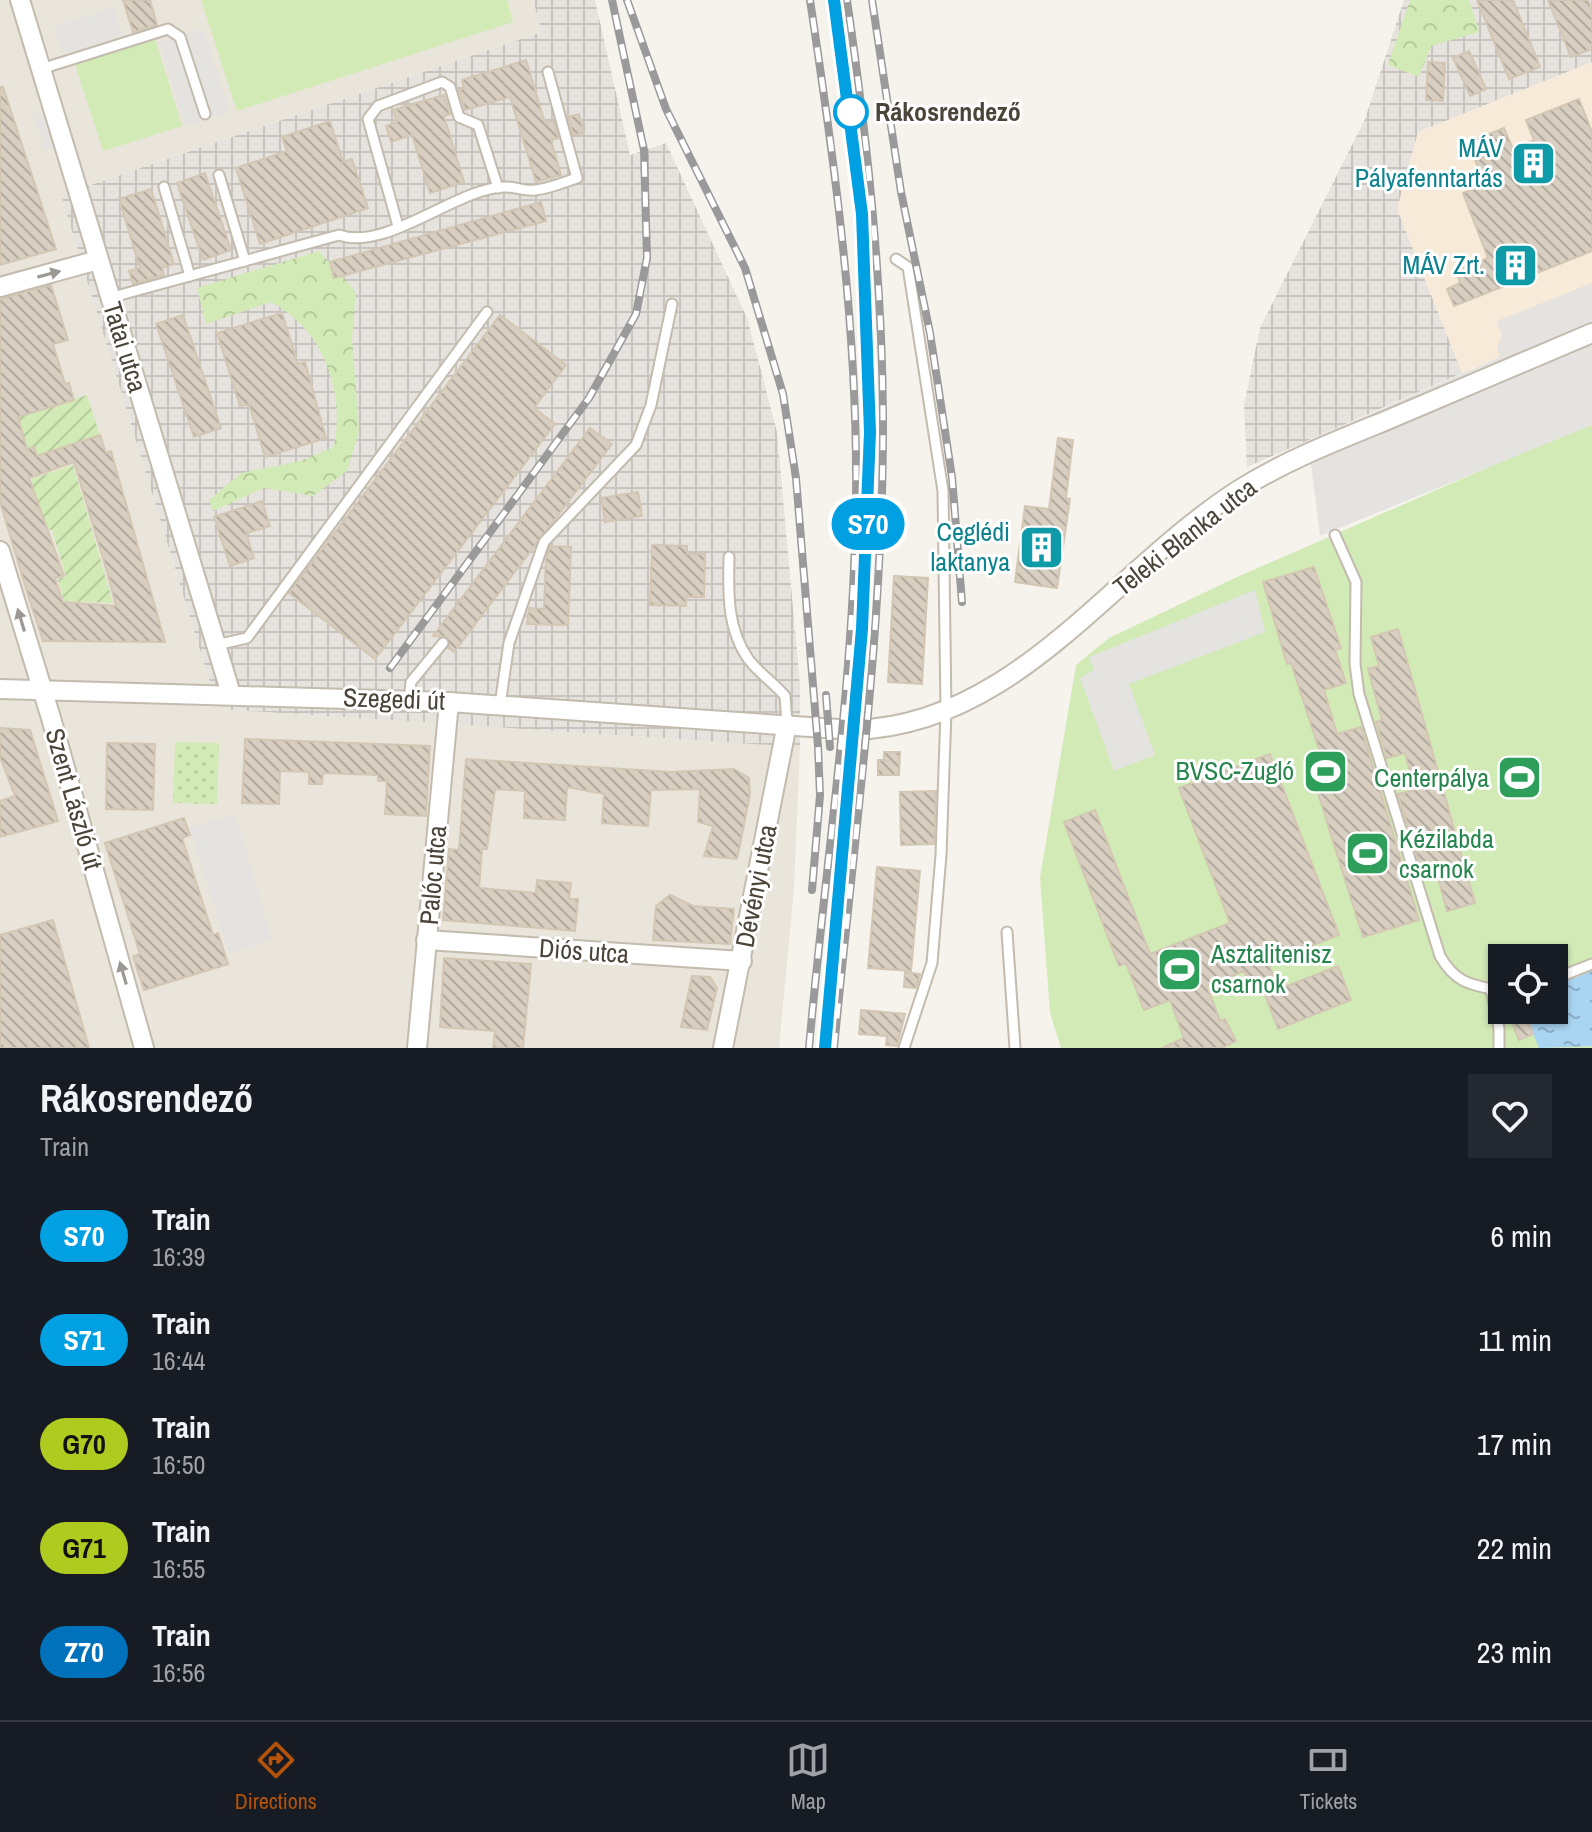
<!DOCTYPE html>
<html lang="en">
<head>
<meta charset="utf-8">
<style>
	:root { --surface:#171b24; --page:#242831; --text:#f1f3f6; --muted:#9ea1a6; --line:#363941; --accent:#b45309 }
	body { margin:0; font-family:"Archivo Narrow",sans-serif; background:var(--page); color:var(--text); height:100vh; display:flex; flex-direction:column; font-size:30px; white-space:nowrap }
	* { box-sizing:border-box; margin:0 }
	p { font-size:26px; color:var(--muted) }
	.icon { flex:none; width:44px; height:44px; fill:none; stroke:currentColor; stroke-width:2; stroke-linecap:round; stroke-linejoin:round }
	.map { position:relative; height:1048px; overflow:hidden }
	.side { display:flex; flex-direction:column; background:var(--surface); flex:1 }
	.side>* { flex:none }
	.badge { padding:0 16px; border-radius:26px; font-size:28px; line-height:52px }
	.tools { position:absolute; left:1488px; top:944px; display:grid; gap:16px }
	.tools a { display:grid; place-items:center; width:80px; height:80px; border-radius:0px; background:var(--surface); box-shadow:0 2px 6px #0004; font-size:40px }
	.map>.badge { position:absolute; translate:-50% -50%; box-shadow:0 0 0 4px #fff }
	.round { display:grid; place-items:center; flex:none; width:84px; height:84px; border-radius:0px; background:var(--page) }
	.headline { display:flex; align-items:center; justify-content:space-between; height:136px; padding:0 40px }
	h1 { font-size:38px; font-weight:800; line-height:60px }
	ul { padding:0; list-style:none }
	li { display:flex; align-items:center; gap:24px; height:104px; padding:0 40px }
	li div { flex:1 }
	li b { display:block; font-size:30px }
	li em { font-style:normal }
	li .badge { min-width:88px; font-weight:700; text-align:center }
	.dock { display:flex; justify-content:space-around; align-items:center; height:112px; border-top:2px solid var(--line); background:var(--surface); font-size:22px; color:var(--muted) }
	.dock a { display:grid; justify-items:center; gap:4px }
	.dock .selected { color:var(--accent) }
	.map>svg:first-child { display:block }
</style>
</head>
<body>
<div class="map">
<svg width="1592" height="1048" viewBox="0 0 1592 1048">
	<defs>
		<pattern id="industrial-grid" width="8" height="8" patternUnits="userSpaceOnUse" patternTransform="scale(2)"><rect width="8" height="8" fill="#e6e2dd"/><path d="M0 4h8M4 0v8" fill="none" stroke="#c7c3be"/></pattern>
		<pattern id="grass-dots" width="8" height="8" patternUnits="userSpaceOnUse" patternTransform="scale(2)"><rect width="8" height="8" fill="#d2eab5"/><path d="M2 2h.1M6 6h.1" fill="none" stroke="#b6ca9c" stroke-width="1.8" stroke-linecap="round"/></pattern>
		<pattern id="forest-crowns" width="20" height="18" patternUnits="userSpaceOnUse" patternTransform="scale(2)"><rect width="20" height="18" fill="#d2eab5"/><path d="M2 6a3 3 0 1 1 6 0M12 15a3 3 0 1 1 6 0" fill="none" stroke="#b6ca9c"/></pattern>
		<pattern id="garden-furrows" width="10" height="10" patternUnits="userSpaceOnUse" patternTransform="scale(2)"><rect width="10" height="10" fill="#d2eab5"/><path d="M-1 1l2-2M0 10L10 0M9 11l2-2" fill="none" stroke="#b6ca9c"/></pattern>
		<pattern id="water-ripples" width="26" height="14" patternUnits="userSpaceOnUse" patternTransform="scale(2)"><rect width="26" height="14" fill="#a9d4f2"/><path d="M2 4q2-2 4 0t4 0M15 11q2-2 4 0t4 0" fill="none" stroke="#8caec5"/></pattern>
		<pattern id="building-back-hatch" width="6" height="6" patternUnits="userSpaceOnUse" patternTransform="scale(2)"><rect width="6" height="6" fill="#d8cfc1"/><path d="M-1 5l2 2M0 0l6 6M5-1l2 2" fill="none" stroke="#b1aa9e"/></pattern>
	</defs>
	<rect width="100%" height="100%" fill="#f6f3ec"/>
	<!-- residential -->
	<path fill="#eae5da" d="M0,0H533L542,32L61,195L218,709L800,747L794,888L779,1048H0Z"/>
	<!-- commercial -->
	<path fill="#f7ead8" d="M1592,62V318L1462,373L1397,209L1418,132Z"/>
	<!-- industrial -->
	<g fill="url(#industrial-grid)">
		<path d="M533,0H595L630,155L666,143L747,318L777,432L800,685V747L218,709L61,195L542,32Z"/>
		<path d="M1404,0H1592V62L1418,132L1397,209L1462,373L1247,467L1244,405L1260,328L1365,119Z"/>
	</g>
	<!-- grass -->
	<path fill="url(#grass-dots)" d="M175,742L219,743L217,804L173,803Z"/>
	<!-- forest -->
	<g fill="url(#forest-crowns)">
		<path d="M1410,0H1469L1479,32L1431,46L1419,77L1388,65Z"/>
		<path d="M319,251L356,292L352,337L359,431L347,471L313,496L264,488L213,511L209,500L241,473L301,461L334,447C345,390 324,330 271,302L206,324L197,288Z"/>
	</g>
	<!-- garden -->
	<g fill="url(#garden-furrows)">
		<path d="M87,395L100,435L37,456L34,447L27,449L18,417Z"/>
		<path d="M73,465L113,603L64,601L58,579L66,577L52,530L45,529L31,479Z"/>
	</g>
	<!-- pitch -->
	<g fill="#d2eab5" fill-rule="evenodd">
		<path d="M201,0H507L513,22L237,111Z"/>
		<path d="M155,39L182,126L103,151L75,64Z"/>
		<path d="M1592,422V1048H1061L1050,1013L1040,877L1076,665L1109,638L1235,578ZM1502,958H1554V1010H1502Z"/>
	</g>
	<!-- parking -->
	<g fill="#e5e3e0">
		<path d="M114,7L122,36L63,55L54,26Z"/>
		<path d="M203,28L230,112L185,126L159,42Z"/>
		<path d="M45,113L55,147L45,150L34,117Z"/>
		<path d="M1592,283V425L1320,536L1308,441L1500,357L1497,347L1502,336L1497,321Z"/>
		<path d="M1255,590L1265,632L1129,684L1155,755L1114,771L1080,678L1094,670L1089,657Z"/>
		<path d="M235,814L272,939L229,954L189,828Z"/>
	</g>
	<!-- water -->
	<path fill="url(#water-ripples)" d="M1592,971V1046L1539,1048L1524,1010H1554V986Z"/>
	<!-- building -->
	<g fill="url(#building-back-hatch)" stroke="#d3c7b4" stroke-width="2" fill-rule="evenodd">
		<path d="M123,0H150L157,25L133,32Z"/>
		<path d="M1477,0H1513L1540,67L1509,79Z"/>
		<path d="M1548,0H1588L1592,10V49L1571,57Z"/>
		<path d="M1469,51L1486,89L1470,96L1453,58Z"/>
		<path d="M526,60L545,123L554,121L558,138L551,140L561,175L536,182L510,97L465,110L459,90L464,88L462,80Z"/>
		<path d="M1428,62L1445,63L1443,101L1426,100Z"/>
		<path d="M0,87H3L56,249L0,265Z"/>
		<path d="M444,95L450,114L444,116L464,182L430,193L412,135L391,142L386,126L397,122L393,110Z"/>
		<path d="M1579,99L1592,132V251L1454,306L1447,289L1460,283L1456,271L1488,258L1463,193L1485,185L1468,142L1504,128L1513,149L1534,140L1526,120Z"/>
		<path d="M579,114L584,133L573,135L568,117Z"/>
		<path d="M330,121L343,162L352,159L368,208L260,244L236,168L287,151L282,137Z"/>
		<path d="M205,173L231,250L203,260L177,183Z"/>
		<path d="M151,189L174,264L162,268L164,275L133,284L129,271L140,268L119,199Z"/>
		<path d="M541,202L546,221L334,278L330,262Z"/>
		<path d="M51,285L68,340L53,344L65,384L69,383L74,400L18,417L27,449L34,447L37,456L100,435L106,453L111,451L165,642L43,641L28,595L0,502V299ZM74,462L107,572L116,606L63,602L55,578L64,576L29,478Z"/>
		<path d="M282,313L298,364L305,362L326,438L265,457L249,404L240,406L217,333Z"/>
		<path d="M183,315L221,428L194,437L156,324Z"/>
		<path d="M500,315L566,365L534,408L555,424L375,659L289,593Z"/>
		<path d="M590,428L612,444L454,652L449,648L447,637L433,636Z"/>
		<path d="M1058,438L1073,440L1066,498L1070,499L1057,588L1015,582L1025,506L1049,509Z"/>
		<path d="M638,492L642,516L605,522L601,498Z"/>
		<path d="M262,501L270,526L246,533L254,558L230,566L214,517Z"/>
		<path d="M652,545L687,546V554H705L704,597H686V606L650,605Z"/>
		<path d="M550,546L571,547L568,625L527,624L529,608L544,609L546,560Z"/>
		<path d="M1314,567L1341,648L1335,650L1346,683L1324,690L1337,734L1361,727L1419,920L1363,937L1316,787L1330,783L1291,663L1287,664L1263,582Z"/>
		<path d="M894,576L928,578L922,684L888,682Z"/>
		<path d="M1398,629L1475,903L1447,911L1437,874L1424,878L1398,794L1415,790L1405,753L1387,758L1376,722L1382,720L1368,669L1379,666L1371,637Z"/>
		<path d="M0,728L30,730L58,821L0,837V801L15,796L0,757Z"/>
		<path d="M245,739L430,746L426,816L385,814L387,781H378V775L323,773L322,784H309V772L280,771L279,804L242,803Z"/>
		<path d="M107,743L155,744L153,810L106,809Z"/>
		<path d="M884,752H900L899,775H878V760H884Z"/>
		<path d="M1270,754L1339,935L1268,963L1279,989L1338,966L1351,1000L1278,1029L1261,984L1251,988L1244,971L1207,986L1220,1021L1225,1019L1236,1041L1222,1048H1162L1184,1038L1170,1000L1144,1010L1126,963L1119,966L1064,822L1095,810L1150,954L1230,923L1179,788Z"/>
		<path d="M466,759L671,772L734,769L749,778L750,795L737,859L704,856L713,826L698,822L700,789L651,790L648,826L602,823L604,794L567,787L565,820L524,818L525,791L495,789L487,849H482L479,888L536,893L537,880L571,883L569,899H578L575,931L443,920L449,849L459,850Z"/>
		<path d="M936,791L934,844L901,845L900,792Z"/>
		<path d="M184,818L190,835L182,838L213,935L218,933L228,964L144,990L133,956L140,954L105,843Z"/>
		<path d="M877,867L920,871L911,971L868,968Z"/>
		<path d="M670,895L693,906L734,909L730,944L653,940L656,906Z"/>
		<path d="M53,920L89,1048H0V935Z"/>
		<path d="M444,958L531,964L523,1048H493L495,1031L440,1027Z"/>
		<path d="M905,972L920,974L916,988L904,987Z"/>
		<path d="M692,976L710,977L717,988L707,1030L681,1027Z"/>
		<path d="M861,1010L905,1014L897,1046L886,1045L887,1036L859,1034Z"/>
		<path d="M1507,1010H1524L1533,1034L1519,1040Z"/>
	</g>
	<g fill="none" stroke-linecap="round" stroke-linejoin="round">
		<defs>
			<g id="lane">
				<path d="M41,69L168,29L180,37L205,114"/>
				<path d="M219,175L245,261"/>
				<path d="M164,187L190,276"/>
				<path d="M398,226L368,119L378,106L442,82L450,87L459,117L478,125L498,188"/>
				<path d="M896,259L908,267L943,491L946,711L941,855L932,963L904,1048"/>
				<path d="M109,298L339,235C386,252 457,188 504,187C514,186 525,192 535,190C549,189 564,182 577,178L548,72"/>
				<path d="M1335,535L1356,582L1355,664L1359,694L1440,956C1456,984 1472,985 1502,991"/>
				<path d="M729,557C728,592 727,630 749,660C759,673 774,683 785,696L787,724"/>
				<path d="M216,645L247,638L487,312"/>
				<path d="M409,700L411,682L443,643"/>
				<path d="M500,705L509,643L544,542L636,445L651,405L672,304"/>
				<path d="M1007,932L1015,1048"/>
				<path d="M1554,979L1592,964"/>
				<path d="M1491,989L1499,1028V1048"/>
			</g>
			<g id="street">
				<path d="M20,0L231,694"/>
				<path d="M0,287L98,260"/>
				<path d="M0,551L51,718L144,1048"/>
				<path d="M0,689L449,702L853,730C1017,726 1114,568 1242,488C1287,460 1336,441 1385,421C1454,392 1523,362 1592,333"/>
				<path d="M426,940L742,961"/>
				<path d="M417,1048L449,702"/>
				<path d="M723,1048L787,724"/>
			</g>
		</defs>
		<!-- lane casing -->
		<use href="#lane" stroke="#c2bbae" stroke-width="13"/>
		<!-- street casing -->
		<use href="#street" stroke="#c2bbae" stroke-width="22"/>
		<!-- lane -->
		<use href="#lane" stroke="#fff" stroke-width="9"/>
		<!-- street -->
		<use href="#street" stroke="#fff" stroke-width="18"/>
		<defs>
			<g id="rail">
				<path d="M627,0L666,109L745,268L783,394L796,478L818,746L820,795L812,890"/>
				<path d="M834,0C862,187 879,376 866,566"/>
				<path d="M872,0L901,192L930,333L952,477L962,602"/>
				<path d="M390,668L589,398L636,314L647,258L644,150L612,0"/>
				<path d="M826,695L830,747"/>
				<path d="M849,777L858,678"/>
				<path d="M809,1048C825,866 854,683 856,499C858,331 835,166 810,0"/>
				<path d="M834,1048C854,838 884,626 883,415C882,275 867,138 847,0"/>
			</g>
		</defs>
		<!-- rail casing -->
		<use href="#rail" stroke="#9a9a9a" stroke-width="8"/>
		<!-- rail -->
		<use href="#rail" stroke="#fff" stroke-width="5" stroke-dasharray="15" stroke-linecap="butt"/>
	</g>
	<!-- one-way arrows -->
	<defs><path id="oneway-solid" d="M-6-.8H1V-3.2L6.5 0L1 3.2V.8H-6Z" transform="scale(2)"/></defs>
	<g fill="#9c9892">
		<use href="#oneway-solid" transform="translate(49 274) rotate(-15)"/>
		<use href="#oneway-solid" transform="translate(21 620) rotate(-107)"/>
		<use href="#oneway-solid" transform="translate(123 973) rotate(-106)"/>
	</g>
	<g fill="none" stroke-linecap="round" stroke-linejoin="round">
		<defs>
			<path id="line" d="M825,1048L862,629L870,432L862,214L834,0"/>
		</defs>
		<!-- line casing -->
		<use href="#line" stroke="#fff" stroke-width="18"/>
		<!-- line -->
		<use href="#line" stroke="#00a0e3" stroke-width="12"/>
	</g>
	<!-- icons -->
	<defs>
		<symbol id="building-square" viewBox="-11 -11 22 22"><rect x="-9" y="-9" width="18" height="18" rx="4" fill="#0f9aa8" stroke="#fff"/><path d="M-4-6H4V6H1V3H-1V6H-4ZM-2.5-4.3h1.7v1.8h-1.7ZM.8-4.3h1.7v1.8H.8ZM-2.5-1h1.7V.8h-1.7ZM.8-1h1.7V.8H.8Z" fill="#fff"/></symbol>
		<symbol id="stadium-square" viewBox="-11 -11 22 22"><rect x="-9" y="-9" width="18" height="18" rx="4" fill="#2e9e5b" stroke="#fff"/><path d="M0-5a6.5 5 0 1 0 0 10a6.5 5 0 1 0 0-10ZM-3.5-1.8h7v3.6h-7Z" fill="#fff"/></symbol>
	</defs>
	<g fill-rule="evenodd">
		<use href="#building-square" x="1508" y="138" width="51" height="51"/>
		<use href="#building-square" x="1490" y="240" width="51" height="51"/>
		<use href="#building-square" x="1016" y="522" width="51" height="51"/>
		<use href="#stadium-square" x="1300" y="746" width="51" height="51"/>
		<use href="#stadium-square" x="1494" y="752" width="51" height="51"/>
		<use href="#stadium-square" x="1342" y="828" width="51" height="51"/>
		<use href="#stadium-square" x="1154" y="944" width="51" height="51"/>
	</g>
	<!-- markers -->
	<circle fill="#fff" stroke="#00a0e3" stroke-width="4" cx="851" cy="112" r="16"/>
	<g text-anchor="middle" stroke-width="6" stroke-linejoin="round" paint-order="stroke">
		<!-- stop labels -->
		<g font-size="26" font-weight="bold" fill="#4b4439" stroke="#fff" text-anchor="start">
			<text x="875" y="121">Rákosrendező</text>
		</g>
		<!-- culture labels -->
		<g font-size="26" fill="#0d838f" stroke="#fff" text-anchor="end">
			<text x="1503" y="157">MÁV<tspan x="1503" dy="30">Pályafenntartás</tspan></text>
			<text x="1485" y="274">MÁV Zrt.</text>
			<text x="1010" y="541">Ceglédi<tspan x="1010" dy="30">laktanya</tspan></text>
		</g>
		<!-- street labels -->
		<g font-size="26" fill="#4b4439" stroke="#fff">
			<text transform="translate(125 347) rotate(73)" y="9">Tatai utca</text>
			<text transform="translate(1185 537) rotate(-38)" y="9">Teleki Blanka utca</text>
			<text transform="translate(394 699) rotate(2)" y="9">Szegedi út</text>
			<text transform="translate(74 799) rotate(74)" y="9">Szent László út</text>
			<text transform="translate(433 875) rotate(-85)" y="9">Palóc utca</text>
			<text transform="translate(756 886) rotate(-79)" y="9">Dévényi utca</text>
			<text transform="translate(584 951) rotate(4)" y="9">Diós utca</text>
		</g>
		<!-- leisure labels -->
		<g font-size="26" fill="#27864d" stroke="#fff" text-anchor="end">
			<text x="1294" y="780">BVSC-Zugló</text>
			<text x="1489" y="787">Centerpálya</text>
			<text x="1399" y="848" text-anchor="start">Kézilabda<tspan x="1399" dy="30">csarnok</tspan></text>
			<text x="1211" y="963" text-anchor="start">Asztalitenisz<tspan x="1211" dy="30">csarnok</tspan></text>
		</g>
	</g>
</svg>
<div class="tools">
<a><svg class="icon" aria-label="locate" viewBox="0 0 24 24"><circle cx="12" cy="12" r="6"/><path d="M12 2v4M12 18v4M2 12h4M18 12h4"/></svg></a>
</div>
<b class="badge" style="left:868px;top:524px;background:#00a0e3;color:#fff">S70</b>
</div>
<section class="side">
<div class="headline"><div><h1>Rákosrendező</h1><p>Train</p></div><a class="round"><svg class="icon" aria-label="heart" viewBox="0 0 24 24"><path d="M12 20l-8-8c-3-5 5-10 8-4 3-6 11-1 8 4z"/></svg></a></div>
<ul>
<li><span class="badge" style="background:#00a0e3;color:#fff">S70</span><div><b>Train</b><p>16:39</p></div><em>6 min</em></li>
<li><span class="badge" style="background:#00a0e3;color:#fff">S71</span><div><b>Train</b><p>16:44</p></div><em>11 min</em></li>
<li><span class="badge" style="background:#b0cb1f;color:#111">G70</span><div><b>Train</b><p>16:50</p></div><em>17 min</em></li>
<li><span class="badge" style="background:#b0cb1f;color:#111">G71</span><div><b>Train</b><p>16:55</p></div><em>22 min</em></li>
<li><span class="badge" style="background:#0072bc;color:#fff">Z70</span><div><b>Train</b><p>16:56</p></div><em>23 min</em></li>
</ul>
</section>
<nav class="dock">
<a class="selected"><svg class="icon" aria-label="directions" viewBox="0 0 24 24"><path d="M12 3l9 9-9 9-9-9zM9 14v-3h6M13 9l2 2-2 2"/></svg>Directions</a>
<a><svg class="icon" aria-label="map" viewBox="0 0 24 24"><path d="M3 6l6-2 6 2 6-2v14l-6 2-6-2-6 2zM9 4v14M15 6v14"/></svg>Map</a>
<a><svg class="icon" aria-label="tickets" viewBox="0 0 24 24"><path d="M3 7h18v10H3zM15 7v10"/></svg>Tickets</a>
</nav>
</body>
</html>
